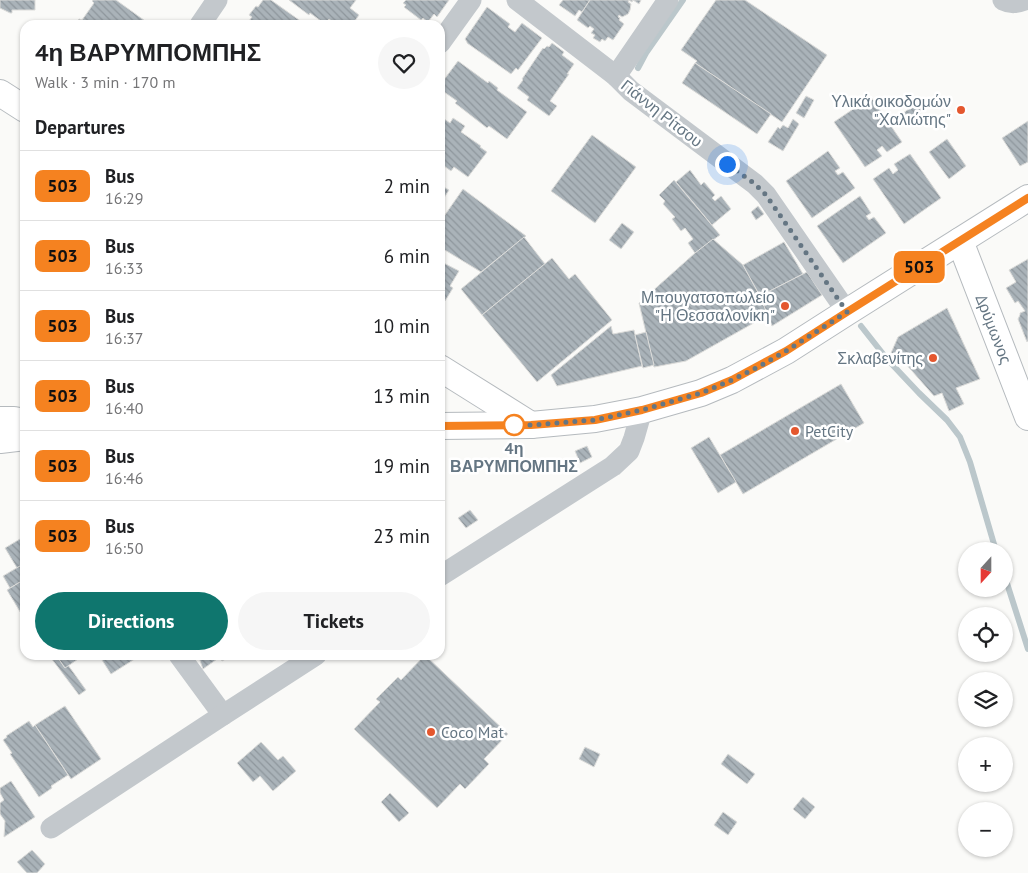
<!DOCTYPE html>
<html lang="en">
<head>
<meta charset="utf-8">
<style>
	:root { --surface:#fff; --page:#f6f6f6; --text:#202124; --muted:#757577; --line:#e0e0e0; --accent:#0f766e }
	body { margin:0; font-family:"PT Sans",sans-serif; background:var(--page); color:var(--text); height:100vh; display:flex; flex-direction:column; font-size:19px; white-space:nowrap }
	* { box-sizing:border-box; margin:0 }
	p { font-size:16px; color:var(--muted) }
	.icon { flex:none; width:28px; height:28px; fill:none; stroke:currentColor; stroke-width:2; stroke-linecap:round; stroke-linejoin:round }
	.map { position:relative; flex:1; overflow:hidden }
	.details { position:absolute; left:20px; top:20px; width:425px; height:640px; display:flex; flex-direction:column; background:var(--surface); border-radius:15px; box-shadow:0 1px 4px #0004 }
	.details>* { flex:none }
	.badge { padding:0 10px; border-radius:8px; font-size:18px; line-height:32px }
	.needle { width:32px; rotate:201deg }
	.buttons { position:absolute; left:958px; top:542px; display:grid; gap:10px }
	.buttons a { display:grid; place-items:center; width:55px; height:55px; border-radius:50%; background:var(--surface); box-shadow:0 1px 4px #0004; font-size:25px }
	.you { position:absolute; width:25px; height:25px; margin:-12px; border:4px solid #fff; border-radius:50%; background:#1a73e8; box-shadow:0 0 0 8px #1a73e833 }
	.map>.badge { position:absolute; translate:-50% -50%; box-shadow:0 0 0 2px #fff }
	h2 { padding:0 15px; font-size:19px; line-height:45px }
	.round { display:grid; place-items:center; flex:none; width:52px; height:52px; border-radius:26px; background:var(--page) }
	.head { display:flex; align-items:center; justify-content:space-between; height:85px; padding:0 15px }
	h1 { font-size:24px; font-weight:700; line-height:38px }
	.action { display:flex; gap:10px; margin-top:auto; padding:10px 15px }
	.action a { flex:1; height:58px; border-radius:30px; background:var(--accent); color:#fff; font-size:20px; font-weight:700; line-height:58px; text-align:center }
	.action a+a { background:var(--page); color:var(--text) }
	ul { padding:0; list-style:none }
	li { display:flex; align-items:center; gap:15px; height:70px; padding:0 15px; border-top:1px solid var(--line) }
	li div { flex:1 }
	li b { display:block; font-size:19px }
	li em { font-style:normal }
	li .badge { min-width:55px; font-weight:700; text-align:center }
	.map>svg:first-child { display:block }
</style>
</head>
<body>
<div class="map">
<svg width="1028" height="873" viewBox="0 0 1028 873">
	<defs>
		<pattern id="building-back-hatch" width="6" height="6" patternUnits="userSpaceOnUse" patternTransform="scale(1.25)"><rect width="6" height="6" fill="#aab3b9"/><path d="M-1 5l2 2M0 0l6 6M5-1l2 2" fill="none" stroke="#8e969c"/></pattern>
	</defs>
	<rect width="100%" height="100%" fill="#fafaf8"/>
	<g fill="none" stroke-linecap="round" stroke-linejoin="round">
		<!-- stream -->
		<g stroke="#bbc7cb" stroke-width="6">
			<path d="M638,68L646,53L683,0"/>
			<path d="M861,326L887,359L919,393L947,420L960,437L970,462L996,551"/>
			<path d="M1004,574L1028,649"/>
		</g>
	</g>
	<!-- building -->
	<g fill="url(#building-back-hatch)" stroke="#dcdcda">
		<path d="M0,0H35V10H12V13H10L0,8Z"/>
		<path d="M93,0H116L148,23L147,25H75L79,19L82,20L94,3L92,1Z"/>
		<path d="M263,0H271L306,25H246L252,17L249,15L256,6L258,7Z"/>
		<path d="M289,0H356L350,8L359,15L352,25H337L329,19L325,24L310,13L309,15Z"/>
		<path d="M406,0H449L437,17L434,14L428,22L423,18L421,20L404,7L406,5L403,3Z"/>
		<path d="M563,0H590L582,12L579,10L575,16L559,5Z"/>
		<path d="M590,0H641L639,4L633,0L632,2L629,0L628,2L631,4L630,10L628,14L622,17L619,15L618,17L620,18L619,20L624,24L613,40L608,37L605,41L602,39L600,42L593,38L595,35L591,33L594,29L590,26L588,28L577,20Z"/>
		<path d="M716,0H745L827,55L782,122L695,63L697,61L681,50Z"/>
		<path d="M487,7L510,24L508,27L515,32L522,23L542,38L518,70L516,68L511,74L467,43V42L465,39Z"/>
		<path d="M552,43L564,52L562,55L574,64L567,74H569L550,101L557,106L549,116L527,100L529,97L517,88L523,80L522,79L543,48L544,49L547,46L549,47Z"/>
		<path d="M458,61L488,83L489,81L498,88L497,90L527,112L507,139L489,126L487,128L455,103L457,101L440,89V85Z"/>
		<path d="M695,63L771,114L757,134L682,83Z"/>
		<path d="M806,96L814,100L804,118L796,113Z"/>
		<path d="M871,97L902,142L887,152L882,146L877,150L882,156L865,167L834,122Z"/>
		<path d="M918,102L923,109L919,112L922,117L910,125L902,114Z"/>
		<path d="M440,116L450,123L453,118L465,126L461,132L481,146L480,147L487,152L468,177L454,167L451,171L440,163Z"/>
		<path d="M793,119L799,124L783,151L768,142L778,127L780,129L783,125L788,128Z"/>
		<path d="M1028,121V162L1020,166L1002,138Z"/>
		<path d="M592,135L636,167L595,223L551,191Z"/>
		<path d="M947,139L966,166L949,179L929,152Z"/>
		<path d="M828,151L840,168L835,171L838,175L843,172L855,188L812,218L786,181Z"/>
		<path d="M910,154L941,198L904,224L873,179L889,168L893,174L898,170L894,164Z"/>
		<path d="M690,170L701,185L704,182L715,195L712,198L715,201L721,196L731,209L712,225L676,182Z"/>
		<path d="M440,178L445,181L442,186L449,190L440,204Z"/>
		<path d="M674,180L720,235L695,253L688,243L693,239L685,228L681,231L672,219L675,217L663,204L665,201L659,195Z"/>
		<path d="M463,189L526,236L481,272L440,247V222Z"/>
		<path d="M860,196L871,213L866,216L869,220L874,217L886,233L843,263L817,226Z"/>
		<path d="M758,206L764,214L756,220L751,212Z"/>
		<path d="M622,223L634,232L621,249L609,240Z"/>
		<path d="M524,237L545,264L482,315L461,289Z"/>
		<path d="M713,239L743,265L760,296L768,315L686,361L654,367L639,303L695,253Z"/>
		<path d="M784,242L803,274L760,296L743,265Z"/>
		<path d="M552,258L569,279L575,274L612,320L537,382L482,315Z"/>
		<path d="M1028,259V341L1027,342L1018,319L1020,315V313L1025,311L1018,301L1015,303L1006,288L1016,282L1009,270Z"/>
		<path d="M440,261L459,271L450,286L453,288L445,301L442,299L440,302Z"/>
		<path d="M807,272L822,295L772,326L760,296Z"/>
		<path d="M947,308L980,379L956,388L964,404L949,411L942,393L934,396L905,363H899L891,353L898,337Z"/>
		<path d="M611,326L613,334L634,330L642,366L557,386L551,375Z"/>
		<path d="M646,332L654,365L643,368L635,335Z"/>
		<path d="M841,384L864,423L743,494L720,455Z"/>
		<path d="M709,437L736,482L718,493L691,448Z"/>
		<path d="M587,446L592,457L580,463L575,451Z"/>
		<path d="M470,510L478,520L466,528L458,518Z"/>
		<path d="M25,536V563L17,568L5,548Z"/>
		<path d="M25,563V579L10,588L3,576Z"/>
		<path d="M25,579V620L7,590Z"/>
		<path d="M56,655L65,668L68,665L86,690L79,695L51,658Z"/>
		<path d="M56,655H84L65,668Z"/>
		<path d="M111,655H141L111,674L102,660Z"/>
		<path d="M198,655H233L222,661L220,657L203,669Z"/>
		<path d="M425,655L508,734L484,759L489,764L465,789L460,784L437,808L354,729L380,702L376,699L398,677L401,680Z"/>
		<path d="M65,706L101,759L71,779L35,725Z"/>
		<path d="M29,721L33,727L35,725L68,775L51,786L52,788L39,797L10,754L12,753L3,740L7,737L6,736Z"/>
		<path d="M261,742L278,760L283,756L296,771L273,791L260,776L253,782L237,763Z"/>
		<path d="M585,747L600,754L594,767L579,759Z"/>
		<path d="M728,754L755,774L747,784L721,764Z"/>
		<path d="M11,781L35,817L4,837L5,821L0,814V803L4,800L0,793V788Z"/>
		<path d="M390,793L409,813L399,822L381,802Z"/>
		<path d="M803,797L815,807L805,819L793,809Z"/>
		<path d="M723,812L737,822L728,835L714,825Z"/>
		<path d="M32,850L45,864L37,873H27L17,862Z"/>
	</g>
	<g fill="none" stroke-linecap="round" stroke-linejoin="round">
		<defs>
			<g id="major">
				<path d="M0,93L25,109"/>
				<path d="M960,241L1028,417"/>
				<path d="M440,368L531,425"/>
				<path d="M0,420H14L25,422"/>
				<path d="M440,426L531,425L595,419L642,410L701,393L732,380L786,351L847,312L1028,198"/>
				<path d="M0,440L25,437"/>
			</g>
		</defs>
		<!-- major casing -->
		<use href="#major" stroke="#b5babe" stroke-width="28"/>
		<!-- minor -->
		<g stroke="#c3c8cc" stroke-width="21">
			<path d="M517,0L616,76L631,91L755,184L766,195L847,312"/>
			<path d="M1003,0C1011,4 1017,3 1025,0"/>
			<path d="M200,25L217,0"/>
			<path d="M440,43L471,0"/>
			<path d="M616,76L668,0"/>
			<path d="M440,576L613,466L629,451L634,438L642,410"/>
			<path d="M179,655L223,715"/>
			<path d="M51,828L223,715L316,655"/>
		</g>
		<!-- major -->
		<use href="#major" stroke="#fff" stroke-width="26"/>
	</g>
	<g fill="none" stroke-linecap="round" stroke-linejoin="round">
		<defs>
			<path id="line" d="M440,426L531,425L595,420L642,410L701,393L732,380L786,351L847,312L1028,198"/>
		</defs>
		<!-- line casing -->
		<use href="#line" stroke="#fff" stroke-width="11"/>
		<!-- line -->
		<use href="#line" stroke="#f58220" stroke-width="8"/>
		<!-- walk -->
		<path stroke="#657683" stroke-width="5" stroke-dasharray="0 9" d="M514,425H513H531L595,420L642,410L701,393L732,380L758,367L786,351L847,312L766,195L755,184L727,164"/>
	</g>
	<!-- markers -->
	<g fill="#e4572e" stroke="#fff" stroke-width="2">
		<circle cx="961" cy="110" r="5"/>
		<circle cx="785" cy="306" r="5"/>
		<circle cx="933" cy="358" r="5"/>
		<circle cx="795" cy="431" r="5"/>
		<circle cx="431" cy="732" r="5"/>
	</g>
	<circle fill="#fff" stroke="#f58220" stroke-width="2.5" cx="514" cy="425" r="10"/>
	<g text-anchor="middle" stroke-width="5" stroke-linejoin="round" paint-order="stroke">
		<!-- poi labels -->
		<g font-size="16" fill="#657683" stroke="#fff" text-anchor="end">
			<text x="951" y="107">Υλικά οικοδομών<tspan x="951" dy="18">"Χαλιώτης"</tspan></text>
			<text x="775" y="303">Μπουγατσοπωλείο<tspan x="775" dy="18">"Η Θεσσαλονίκη"</tspan></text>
			<text x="923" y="364">Σκλαβενίτης</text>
			<text x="805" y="437" text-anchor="start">PetCity</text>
			<text x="441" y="738" text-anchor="start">Coco Mat</text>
		</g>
		<!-- street labels -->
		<g font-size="16" fill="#657683" stroke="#fff">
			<text transform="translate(662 113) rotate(38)" y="6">Γιάννη Ρίτσου</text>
			<text transform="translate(994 329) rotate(69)" y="6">Δρύμωνος</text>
		</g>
		<!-- stop labels -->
		<g font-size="16" font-weight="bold" fill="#657683" stroke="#fff">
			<text x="514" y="454">4η<tspan x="514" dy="18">ΒΑΡΥΜΠΟΜΠΗΣ</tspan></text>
		</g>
	</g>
</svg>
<div class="buttons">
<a><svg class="needle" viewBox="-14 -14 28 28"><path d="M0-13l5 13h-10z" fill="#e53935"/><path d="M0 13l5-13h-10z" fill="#757577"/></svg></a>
<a><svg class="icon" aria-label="locate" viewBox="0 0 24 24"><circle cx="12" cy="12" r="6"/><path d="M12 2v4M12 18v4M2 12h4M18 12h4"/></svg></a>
<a><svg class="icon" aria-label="layers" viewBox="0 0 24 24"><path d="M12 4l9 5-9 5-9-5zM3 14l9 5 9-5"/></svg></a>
<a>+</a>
<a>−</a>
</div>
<div class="you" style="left:727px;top:164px"></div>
<b class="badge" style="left:919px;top:267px;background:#f58220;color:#111">503</b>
<section class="details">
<div class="head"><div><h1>4η ΒΑΡΥΜΠΟΜΠΗΣ</h1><p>Walk · 3 min · 170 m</p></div><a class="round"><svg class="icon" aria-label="heart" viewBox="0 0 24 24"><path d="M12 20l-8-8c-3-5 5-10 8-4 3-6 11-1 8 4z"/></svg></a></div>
<h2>Departures</h2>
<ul>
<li><span class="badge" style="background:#f58220;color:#111">503</span><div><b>Bus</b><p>16:29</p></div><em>2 min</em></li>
<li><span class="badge" style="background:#f58220;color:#111">503</span><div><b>Bus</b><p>16:33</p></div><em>6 min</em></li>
<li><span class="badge" style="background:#f58220;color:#111">503</span><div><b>Bus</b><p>16:37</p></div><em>10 min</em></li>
<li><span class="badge" style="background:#f58220;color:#111">503</span><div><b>Bus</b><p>16:40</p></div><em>13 min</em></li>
<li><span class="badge" style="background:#f58220;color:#111">503</span><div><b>Bus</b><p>16:46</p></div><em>19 min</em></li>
<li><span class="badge" style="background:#f58220;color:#111">503</span><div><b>Bus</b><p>16:50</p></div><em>23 min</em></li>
</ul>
<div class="action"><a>Directions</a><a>Tickets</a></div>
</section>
</div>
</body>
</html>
